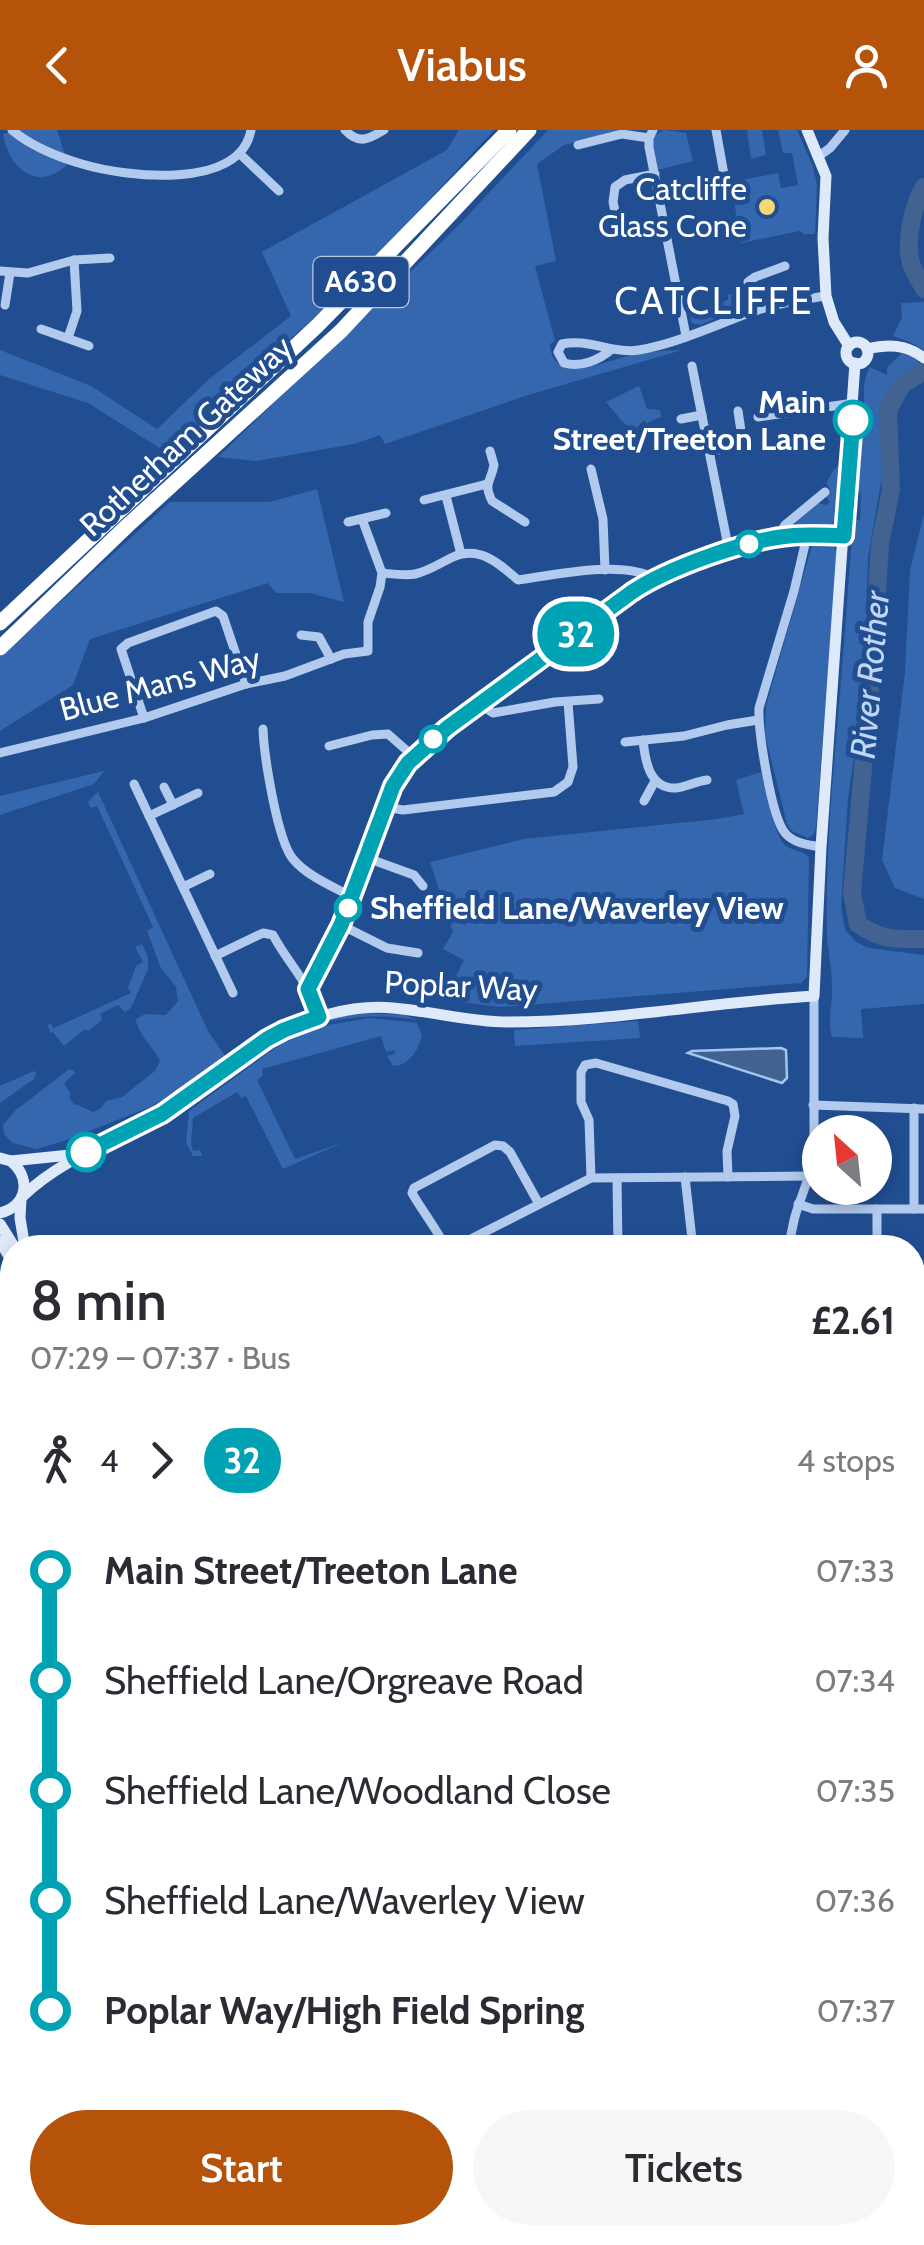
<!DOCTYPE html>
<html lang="en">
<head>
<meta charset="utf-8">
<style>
	:root { --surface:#fff; --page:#f7f7f7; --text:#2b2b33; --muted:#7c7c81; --accent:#b45309 }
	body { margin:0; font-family:Cabin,sans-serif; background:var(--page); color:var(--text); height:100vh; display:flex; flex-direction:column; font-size:38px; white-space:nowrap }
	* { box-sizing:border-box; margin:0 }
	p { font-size:32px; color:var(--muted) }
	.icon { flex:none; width:55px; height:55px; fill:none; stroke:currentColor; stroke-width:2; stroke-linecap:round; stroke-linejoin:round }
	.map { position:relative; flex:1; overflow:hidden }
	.drawer { position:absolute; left:0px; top:1105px; width:925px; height:1010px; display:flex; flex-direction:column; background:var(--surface); border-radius:40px 40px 0 0; box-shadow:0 5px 15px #0003 }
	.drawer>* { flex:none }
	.badge { padding:0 20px; border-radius:32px; font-size:35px; line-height:65px }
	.needle { width:65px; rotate:333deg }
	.fabs { position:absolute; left:802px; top:985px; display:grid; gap:20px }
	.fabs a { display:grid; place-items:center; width:90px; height:90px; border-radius:50%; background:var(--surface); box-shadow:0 5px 15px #0003; font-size:50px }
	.map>.badge { position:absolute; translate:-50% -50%; box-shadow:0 0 0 5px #fff }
	.legs { display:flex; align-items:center; gap:15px; height:110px; padding:0 30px; font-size:32px }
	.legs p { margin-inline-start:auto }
	.summary { display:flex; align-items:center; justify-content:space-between; height:170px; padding:0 30px }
	h1 { font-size:55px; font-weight:600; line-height:75px }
	.cta { display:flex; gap:20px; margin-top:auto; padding:20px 30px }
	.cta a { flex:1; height:115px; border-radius:60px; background:var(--accent); color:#fff; font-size:40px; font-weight:600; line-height:115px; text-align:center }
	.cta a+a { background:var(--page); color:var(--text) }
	ul { padding:0 30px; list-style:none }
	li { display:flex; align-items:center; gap:35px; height:110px; font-size:38px }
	li i { display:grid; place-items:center; width:15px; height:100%; margin:0 12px; background:currentColor }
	li i::after { content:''; width:25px; height:25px; margin:-12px; border:8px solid; border-radius:50%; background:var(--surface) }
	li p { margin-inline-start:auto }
	li:first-child i { background:linear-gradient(#0000 50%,currentColor 0) }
	li:last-child i { background:linear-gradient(currentColor 50%,#0000 0) }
	header { display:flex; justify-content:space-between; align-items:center; height:130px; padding:0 30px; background:var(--accent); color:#fff; font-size:45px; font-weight:600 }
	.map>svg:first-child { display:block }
</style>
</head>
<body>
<header><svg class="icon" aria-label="back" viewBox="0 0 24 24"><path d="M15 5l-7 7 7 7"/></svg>Viabus<svg class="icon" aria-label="person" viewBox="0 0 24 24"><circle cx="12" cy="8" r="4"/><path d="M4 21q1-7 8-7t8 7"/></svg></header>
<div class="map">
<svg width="924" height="2115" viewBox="0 0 924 2115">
	<rect width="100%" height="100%" fill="#214e91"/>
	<!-- green -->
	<g fill="#3567ae">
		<path d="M18,0H57L68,34C37,63 9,39 3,4Z"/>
		<path d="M459,0H494L352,153L166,322L88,273L0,245V220L91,256L157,299L209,249L291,186L262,122L447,20Z"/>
		<path d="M548,0H628L564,15L537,34L556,131L535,136L555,211L550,214C552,260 614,227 640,223C654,221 668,221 682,220L525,266L385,314L380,305L354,314L256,331L218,327L459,95Z"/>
		<path d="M664,0L686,3L693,31L658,40L653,12L654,6Z"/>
		<path d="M747,0H762L766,25L751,29Z"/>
		<path d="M778,0H797L813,37L817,55L815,104H804L800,101L741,113L731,52L778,43L781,58L798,55L792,23H783Z"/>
		<path d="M738,160L746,176L700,195L692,193L689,183L728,170V165Z"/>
		<path d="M924,172V220L910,212L893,206L902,187L901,173Z"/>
		<path d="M902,223L913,227L921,235L895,256L884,279L883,341L868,427L864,560L848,668L841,776L845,800L856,812L868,818L924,825V874L861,879L863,908L832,907C827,889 833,873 832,855C832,837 827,819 827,801C825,710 836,618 843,527C847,481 849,435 854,390H860L861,363L854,361C856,336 863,311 864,286C865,267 861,253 870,237L887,245V238Z"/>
		<path d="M639,256L647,279L660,280L661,287L647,293L644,290L634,301L622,291L606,272Z"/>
		<path d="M844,330C842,351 844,377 832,395L796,397V392L818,373L826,375L830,372L826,366L830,359L826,353L833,341Z"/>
		<path d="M317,359L344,472L310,463H276L268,453L90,509L73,555L0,601V527L170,372H270Z"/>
		<path d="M924,384V769L895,758L882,730L905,542L910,440Z"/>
		<path d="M813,412L831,413L837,422L816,698L814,704L808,708L792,701L787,694L765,605L766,576Z"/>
		<path d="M104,641L94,654L0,685V666Z"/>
		<path d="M761,642C766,659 774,706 786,716C793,721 801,720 809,727L807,847L801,853L501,877L444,870L464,830L443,819L453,802L430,732L524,709L717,689L744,684L736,650Z"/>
		<path d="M98,662L208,901L226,927L194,950L150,977L67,1010L37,1019L13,1013L4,1004L3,995L16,980L68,940H73L75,943L64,953L71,964L69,966L74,975L76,974L93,982L100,979L106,971L122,967L155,941L160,931C154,917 137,904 136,889L145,884L166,885L178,871L176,857L161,838L147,801L153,797L97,676L91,678L88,672Z"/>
		<path d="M142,814L148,827V839L131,878L125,882L118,875L100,884L102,890L88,901L85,899L64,916L53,902L50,903L48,895L50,893L54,898L131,863L128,858L136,836L143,832L135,817Z"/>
		<path d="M367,883L404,885L418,890C376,882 318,887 282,910C247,932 217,963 180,982L183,978C212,958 240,932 271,913C299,896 334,886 367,883Z"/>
		<path d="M370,888L417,893L422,905C419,919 409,936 393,936L387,926L395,924V920L386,922L381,906L262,939L263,946L257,950L295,1029L344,1012L283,1039L246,966L241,968L237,962L193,988L191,1014L193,1021L200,1020L202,1026H193L186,1012L189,981L286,910L327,895Z"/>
		<path d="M638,891L640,908L515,916L514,900Z"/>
		<path d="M34,941L36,943L34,949L0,973V956Z"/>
		<path d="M0,1163L12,1203V1289L0,1327Z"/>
		<path d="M12,1989V2029C0,2022 0,2013 0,1999Z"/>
	</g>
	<!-- water -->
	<path fill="#426292" stroke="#a6c5ee" stroke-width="2.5" d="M781,918L786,920L787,948L782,953L688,923L692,921Z"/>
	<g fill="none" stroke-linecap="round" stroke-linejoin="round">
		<!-- river -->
		<g stroke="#426292" stroke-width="18">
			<path d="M924,57C913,75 906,108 910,129C912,140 919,149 924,159"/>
			<path d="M924,241L902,255L888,280L891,360L880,414L873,526L852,763L858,794C882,811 896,809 924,809"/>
		</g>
		<!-- street -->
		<g stroke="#b2caed" stroke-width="9">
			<path d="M12,0C31,16 58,27 82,34C125,47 240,61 251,0"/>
			<path d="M345,0C359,15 369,9 384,0"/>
			<path d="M653,0L649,8V17L686,206"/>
			<path d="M578,15L622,4L649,8"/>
			<path d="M240,24L279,61"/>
			<path d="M819,26L830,18L845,0"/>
			<path d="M698,63L719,58L725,50L716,0"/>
			<path d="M620,104L613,72L615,57L625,50L655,44"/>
			<path d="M0,141L28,143L74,130L110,128"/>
			<path d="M5,175L10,143"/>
			<path d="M755,181L748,160V152L755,147L785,136"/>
			<path d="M41,199L89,216"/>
			<path d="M68,208L77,181L74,130"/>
			<path d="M612,219C599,230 581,238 564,233L558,222L562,214C587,208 613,224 639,220C680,213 719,193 758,180C780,173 803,169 826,166"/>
			<path d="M692,236L729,421"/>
			<path d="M758,287L854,273"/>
			<path d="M681,289L702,285"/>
			<path d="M490,321L494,335C491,352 483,353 492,371L525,392"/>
			<path d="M709,321L740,317L743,314L738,281"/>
			<path d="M591,339L603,389L605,440"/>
			<path d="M446,366L461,424"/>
			<path d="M424,370L487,354"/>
			<path d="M348,392L386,383"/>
			<path d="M807,406L794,461L759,578C758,601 771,686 785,703C793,713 808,715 821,717"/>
			<path d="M778,408L785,395L825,362"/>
			<path d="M382,443C393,444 405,446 415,444C429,441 440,433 453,427C479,415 500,434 518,450C553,445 625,429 655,449"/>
			<path d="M301,505L319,507L331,529"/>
			<path d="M480,574L493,583L555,572L599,569"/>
			<path d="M144,588L121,519L128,513L216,481L223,486L246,554"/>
			<path d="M263,599C264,625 277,710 293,729C307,746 332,756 352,767"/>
			<path d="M643,610C645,630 649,659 676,658C686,657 696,651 707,650"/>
			<path d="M625,612L684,606L727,595L758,590"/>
			<path d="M329,616L372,605L388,604L414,627"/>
			<path d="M0,623L144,588L246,554L285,546L344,524L368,521V492L380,457L382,443L362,389"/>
			<path d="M134,654L233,863"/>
			<path d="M164,657L173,675"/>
			<path d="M644,671L655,651"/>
			<path d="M384,677L403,680L554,662L568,652L573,637L568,572"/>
			<path d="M149,686L198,663"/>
			<path d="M367,728L414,745L423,756"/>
			<path d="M183,757L210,744"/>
			<path d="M341,795L387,818L418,823"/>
			<path d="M215,826L263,803L273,805C287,832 312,856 319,887"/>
			<path d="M308,859C334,820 351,773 367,729C385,678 388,652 429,613L632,462C669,438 746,410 789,406C807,404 826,405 845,406"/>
			<path d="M813,975L924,979"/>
			<path d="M685,1047L693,1118"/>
			<path d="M591,1048L589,990L581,972V942L585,935L596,933L728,971L733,974L735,986L727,1021L728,1047"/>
			<path d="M617,1048L618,1118"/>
			<path d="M798,1074L813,1079H924"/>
			<path d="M877,1079V1118"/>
			<path d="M914,1079V978"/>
			<path d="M357,1116L358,1118"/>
			<path d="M446,1118C436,1098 423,1082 412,1063L414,1058L495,1015L503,1016L510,1022L539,1074"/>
			<path d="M453,1118L591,1048L810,1046"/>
			<path d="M790,1118C791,1082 807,1061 814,1027V866"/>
			<path d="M912,1194L924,1180"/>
			<path d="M912,1394L924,1383"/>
			<path d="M912,1577L924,1588"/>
			<path d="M912,1618L924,1607"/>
			<path d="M912,1724L924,1725"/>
			<path d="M912,1783L924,1803"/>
			<path d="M912,1879L924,1878"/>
			<path d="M924,1982V2010"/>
			<path d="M924,2015L922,2036L924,2075"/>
			<path d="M912,2098H924"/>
			<path d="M188,2102L191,2106L216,2115"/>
			<path d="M424,2102L430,2115"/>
			<path d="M778,2102L779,2110"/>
			<path d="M327,2105L376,2106L417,2102"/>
			<path d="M543,2115L545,2102"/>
			<path d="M596,2115L607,2113L613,2102"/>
		</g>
		<!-- secondary -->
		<g stroke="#dee9fa" stroke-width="11">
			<path d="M807,0L826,46L823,108L826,166L834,192L849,216"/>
			<circle cx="857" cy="223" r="11"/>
			<path d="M867,219C888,214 906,214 924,228"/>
			<path d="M0,1028L11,1031L80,1024"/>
			<path d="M23,1066C62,1029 112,1012 158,986C196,964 231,935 267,909C304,889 350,874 393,878C431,881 469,892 507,892C610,892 712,872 814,866L821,717L855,233"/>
			<path d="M21,1069L20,1088L25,1118"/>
			<path d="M0,1083C27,1076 32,1049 11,1031"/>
			<path d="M0,1094L15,1118"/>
			<path d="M0,1111L12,1132"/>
			<path d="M0,1393L12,1370"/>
			<path d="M0,1508L8,1534L11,1553L12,1815"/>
			<path d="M0,1988L12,1981"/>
			<path d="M0,2029L12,2036"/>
			<path d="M67,2102L75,2115"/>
		</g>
		<!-- highway -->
		<g stroke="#fff" stroke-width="15">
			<path d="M0,493L317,196L509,0"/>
			<path d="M0,518L127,396L341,201L529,0"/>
		</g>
	</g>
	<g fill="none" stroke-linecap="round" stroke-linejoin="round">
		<defs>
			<path id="line-1" d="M86,1022L162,984L267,909L284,900L319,887L308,859L341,795L393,656L408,633L447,598L632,462C668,438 746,410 789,406C807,404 826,405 844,406L853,290"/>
		</defs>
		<!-- line-1 casing -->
		<use href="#line-1" stroke="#fff" stroke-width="22"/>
		<!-- line-1 -->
		<use href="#line-1" stroke="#00a3b4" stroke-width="15"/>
	</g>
	<!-- markers -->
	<circle fill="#f9d874" stroke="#214e91" stroke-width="4" cx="767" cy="77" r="10"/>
	<g fill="#fff" stroke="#00a3b4" stroke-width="5">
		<circle cx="853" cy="290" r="18"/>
		<circle cx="749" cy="414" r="12"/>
		<circle cx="433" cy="609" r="12"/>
		<circle cx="348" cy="778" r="12"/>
		<circle cx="86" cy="1022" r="18"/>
	</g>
	<g text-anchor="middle" stroke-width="10" stroke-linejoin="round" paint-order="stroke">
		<!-- shield labels -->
		<rect fill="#214e91" stroke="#bccade" stroke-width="2.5" x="313.5" y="127" width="95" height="50" rx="8"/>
		<g font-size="30" font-weight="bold" fill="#fff">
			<text x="361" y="162">A630</text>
		</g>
		<!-- poi labels -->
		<g font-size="32" fill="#fff" stroke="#214e91" text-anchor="end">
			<text x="747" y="70">Catcliffe<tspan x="747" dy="37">Glass Cone</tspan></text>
		</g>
		<!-- stop labels -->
		<g font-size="32" font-weight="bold" fill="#fff" stroke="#214e91" text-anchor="end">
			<text x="826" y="283">Main<tspan x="826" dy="37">Street/Treeton Lane</tspan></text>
			<text x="370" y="789" text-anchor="start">Sheffield Lane/Waverley View</text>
		</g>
		<!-- street labels -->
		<g font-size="32" fill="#fff" stroke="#214e91">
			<text transform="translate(186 306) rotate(-43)" y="11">Rotherham Gateway</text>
			<text transform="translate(160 554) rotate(-15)" y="11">Blue Mans Way</text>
			<text transform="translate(461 856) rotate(3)" y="11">Poplar Way</text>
		</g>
		<!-- water labels -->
		<g font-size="35" font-style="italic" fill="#bed5f4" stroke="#214e91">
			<text transform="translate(870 545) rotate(-85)" y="12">River Rother</text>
		</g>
		<!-- quarter labels -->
		<g font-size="38" letter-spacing="2.5" fill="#fff" stroke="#214e91">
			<text x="714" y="184">CATCLIFFE</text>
		</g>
	</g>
</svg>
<div class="fabs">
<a><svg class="needle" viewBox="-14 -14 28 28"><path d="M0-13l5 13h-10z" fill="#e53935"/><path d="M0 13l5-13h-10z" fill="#7c7c81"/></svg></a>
</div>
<b class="badge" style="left:576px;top:504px;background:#00a3b4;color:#fff">32</b>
<section class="drawer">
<div class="summary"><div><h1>8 min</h1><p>07:29 – 07:37 · Bus</p></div><b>£2.61</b></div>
<div class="legs"><svg class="icon" aria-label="walk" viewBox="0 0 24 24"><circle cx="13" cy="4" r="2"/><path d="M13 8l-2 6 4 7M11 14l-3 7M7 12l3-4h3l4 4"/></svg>4<svg class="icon" aria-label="forward" viewBox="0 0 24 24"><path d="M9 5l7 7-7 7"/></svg><b class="badge" style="background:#00a3b4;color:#fff">32</b><p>4 stops</p></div>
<ul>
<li><i style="color:#00a3b4"></i><b>Main Street/Treeton Lane</b><p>07:33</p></li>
<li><i style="color:#00a3b4"></i><span>Sheffield Lane/Orgreave Road</span><p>07:34</p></li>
<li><i style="color:#00a3b4"></i><span>Sheffield Lane/Woodland Close</span><p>07:35</p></li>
<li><i style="color:#00a3b4"></i><span>Sheffield Lane/Waverley View</span><p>07:36</p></li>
<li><i style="color:#00a3b4"></i><b>Poplar Way/High Field Spring</b><p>07:37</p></li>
</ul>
<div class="cta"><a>Start</a><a>Tickets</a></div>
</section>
</div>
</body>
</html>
